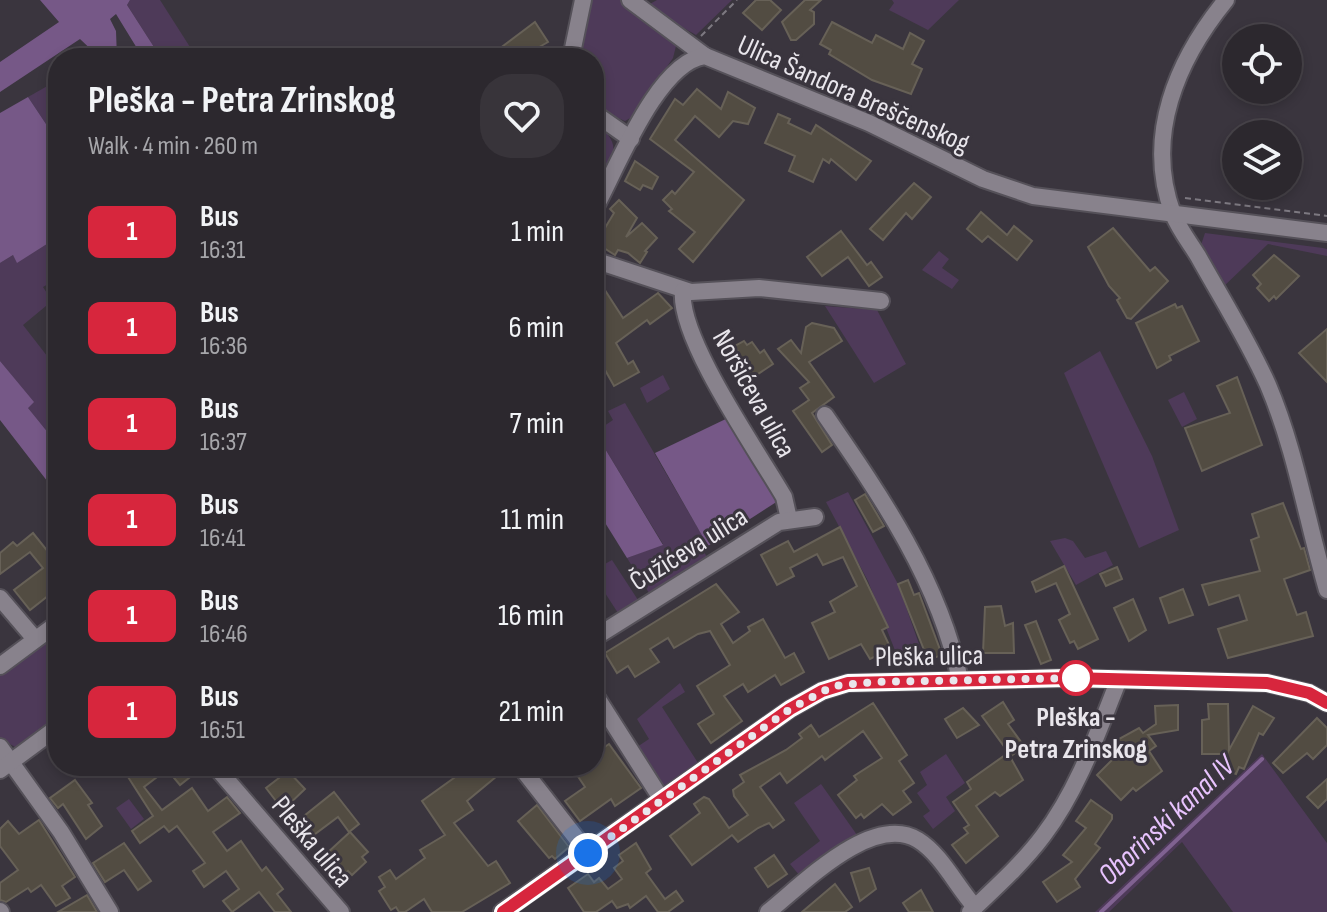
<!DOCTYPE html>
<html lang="en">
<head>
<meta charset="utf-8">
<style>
	:root { --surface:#2c282e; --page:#38343a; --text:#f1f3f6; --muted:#a6a6aa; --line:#48444a }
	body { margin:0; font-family:"Sofia Sans Condensed",sans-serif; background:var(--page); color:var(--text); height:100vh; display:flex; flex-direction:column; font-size:30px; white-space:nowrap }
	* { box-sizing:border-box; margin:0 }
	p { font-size:26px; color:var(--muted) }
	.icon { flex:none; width:44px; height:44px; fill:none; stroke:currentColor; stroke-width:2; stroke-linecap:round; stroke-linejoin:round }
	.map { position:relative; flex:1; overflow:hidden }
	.sheet { position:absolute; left:48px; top:48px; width:556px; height:728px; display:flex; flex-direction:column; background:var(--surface); border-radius:32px; box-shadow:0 4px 12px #0003,0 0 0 2px var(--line) }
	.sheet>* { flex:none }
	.badge { padding:0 16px; border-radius:12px; font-size:28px; line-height:52px }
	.fabs { position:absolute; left:1222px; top:24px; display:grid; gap:16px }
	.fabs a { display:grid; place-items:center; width:80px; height:80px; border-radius:50%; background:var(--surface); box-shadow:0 4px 12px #0003,0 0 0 2px var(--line); font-size:40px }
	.you { position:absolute; width:40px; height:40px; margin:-20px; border:6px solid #fff; border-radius:50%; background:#1a73e8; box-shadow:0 0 0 12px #1a73e833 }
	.map>.badge { position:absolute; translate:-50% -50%; box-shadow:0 0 0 4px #fff }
	.round { display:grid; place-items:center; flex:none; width:84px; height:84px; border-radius:32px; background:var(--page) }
	.summary { display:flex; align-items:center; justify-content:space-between; height:136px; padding:0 40px }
	h1 { font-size:38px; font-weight:700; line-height:60px }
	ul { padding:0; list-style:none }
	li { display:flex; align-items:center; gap:24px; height:96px; padding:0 40px }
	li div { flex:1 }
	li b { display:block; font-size:30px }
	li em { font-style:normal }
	li .badge { min-width:88px; font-weight:700; text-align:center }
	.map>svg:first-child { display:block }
</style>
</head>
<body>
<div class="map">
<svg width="1327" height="912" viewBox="0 0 1327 912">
	<rect width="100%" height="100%" fill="#3a353e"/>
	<!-- green -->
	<g fill="#4e3a59">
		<path d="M130,0H160L197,58H161L127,5Z"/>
		<path d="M590,0H622L671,36L676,46L673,58L632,117L625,121L594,108V58H576Z"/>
		<path d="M657,0H732L696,35L682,27L680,29L648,5Z"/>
		<path d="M892,0H959L928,30L889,10L894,3Z"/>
		<path d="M58,80V142L28,97Z"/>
		<path d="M594,120L610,131L608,135C623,153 604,176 594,195Z"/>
		<path d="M1205,233L1323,248L1327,249V256L1268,244L1222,288L1200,248Z"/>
		<path d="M58,237V278L43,287L52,301L23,325L58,370V445L27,407L33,402L0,361V263L13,255L18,262Z"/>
		<path d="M939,251L949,259L942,268L959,280L952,289L922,270Z"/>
		<path d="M825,306L877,310L906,364L874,383Z"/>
		<path d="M1100,351L1152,456L1179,530L1139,548L1064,373Z"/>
		<path d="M663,375L670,389L647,403L640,388Z"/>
		<path d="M1184,392L1197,419L1182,427L1168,400Z"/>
		<path d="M625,403L710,549L704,552L707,557L649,593L627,558L663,544L595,432L613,420L608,411Z"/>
		<path d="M848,492L898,584L927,667L901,666L868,581L826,502Z"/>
		<path d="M1065,538L1073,541L1085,558L1106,551L1113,565L1076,585L1050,541Z"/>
		<path d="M612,560L638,600L618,613L594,576V570Z"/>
		<path d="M42,641L58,646V715L15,747L0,738V673Z"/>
		<path d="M680,683L685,692L662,707L700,766L672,784L663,785L634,749L649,739L637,719Z"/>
		<path d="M946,754L965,783L946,797L955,811L933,829L923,816L930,811L917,793L927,785L920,772Z"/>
		<path d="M1262,754L1327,843V912H1233L1182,842L1109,912H1095Z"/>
		<path d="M821,784L857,835L800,876L790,864L820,841L794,803Z"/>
		<path d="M129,799L144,819L131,829L116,808Z"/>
	</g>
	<!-- forest -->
	<g fill="#765887">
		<path d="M40,0H130L127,5L161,58H143L116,14L110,19L116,31L117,58H100L80,39L0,92V62L59,22Z"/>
		<path d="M28,97L58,142V237L17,263L13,255L0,263V113Z"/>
		<path d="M0,361L34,402L28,408L58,445V480L51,486L0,420Z"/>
		<path d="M732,416L781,499L708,546L655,453Z"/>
		<path d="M595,432L663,545L627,558L594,505Z"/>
	</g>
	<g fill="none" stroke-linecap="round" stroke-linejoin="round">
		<!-- stream -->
		<path stroke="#806291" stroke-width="4" d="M1101,912L1262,759"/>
	</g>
	<!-- building -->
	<g fill="#524c42" stroke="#676157" stroke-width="2">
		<path d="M756,0H770L781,10L762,30L743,13Z"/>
		<path d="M805,0H821L810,10L814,12V24L796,40H791L782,22Z"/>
		<path d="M535,22L548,42L520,58H487Z"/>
		<path d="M832,22L872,43L876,35L903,49L910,33L924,41L912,64L922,69L911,94L872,80L829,54L831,50L820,44Z"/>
		<path d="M697,89L721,109L728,92L755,108L748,124L733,121L719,137L695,116L675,140L744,200L693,262L679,249L695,232L669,211L672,209L663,200L672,191L675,194L694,172L650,139L675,99L683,105Z"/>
		<path d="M778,114L790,119L788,123L811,134L816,125L871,161L856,180L831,159L829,163L823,159L813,182L789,171L795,156L765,143Z"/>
		<path d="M635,161L658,177L652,189L643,185L640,190L625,181Z"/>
		<path d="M914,183L931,197L912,219L906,213L883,240L870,229Z"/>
		<path d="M619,200L637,218L626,237L642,223L657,238L645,251L647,252L640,263L628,253L618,250L615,255L596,243L614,213L610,209Z"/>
		<path d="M981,212L1007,235L1014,226L1032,241L1017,260L988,236L982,242L967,229Z"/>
		<path d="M1113,228L1150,271L1155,267L1168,281L1131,319L1127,318L1117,300L1120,298L1109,286L1088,247Z"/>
		<path d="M841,231L867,265L871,262L882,277L869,286L848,257L822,276L807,257Z"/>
		<path d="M1274,255L1299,276L1276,299L1274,296L1269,301L1257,288L1261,284L1253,275Z"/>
		<path d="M601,284L623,318L658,293L672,308L650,324L647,320L616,343L628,364L633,361L639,372L614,386L605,370L594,377V289Z"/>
		<path d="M1175,304L1177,308L1182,306L1199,341L1169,356L1171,360L1157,368L1136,323Z"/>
		<path d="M812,323L834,328L842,341L809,362L834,397L812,413L832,445L822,452L793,411L809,400L800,388L809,382L778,349L791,340L801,353L806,327Z"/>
		<path d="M1327,329V382L1299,353Z"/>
		<path d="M744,341L747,345L752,342L760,353L764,350L773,364L752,378L735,346Z"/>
		<path d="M1237,377L1262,445L1202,471L1185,428L1230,413L1217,386Z"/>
		<path d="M865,494L884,526L873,532L855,500Z"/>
		<path d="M1283,503L1301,549L1304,548L1310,570L1284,579L1297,615L1306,612L1313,636L1228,658L1218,629L1247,620L1239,595L1209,605L1202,585L1260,571L1251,540L1259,537L1252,514Z"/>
		<path d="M840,527L888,627L882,630L891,649L870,659L861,644L829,659L812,623L835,612L830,602L857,586L843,557L823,565L817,554L790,568L794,576L777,585L761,555L788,541L794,552Z"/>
		<path d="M33,533L58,564V588L30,610L14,590L43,568L30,552L0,574V553L13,542L17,546Z"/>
		<path d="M1064,566L1098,639L1078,649L1074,641L1070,643L1059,620L1070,614L1056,583L1036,592L1032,582Z"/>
		<path d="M1117,567L1122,579L1106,586L1100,574Z"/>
		<path d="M908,580L914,595L919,593L942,655L928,660L898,584Z"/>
		<path d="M716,584L739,612L721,624L733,643L750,631L748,627L763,619L785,658L794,653L804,672L781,685L775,675L748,692L743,684L724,696L742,721L711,743L698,724L714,714L697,686L730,665L710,631L698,634L674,648L668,638L650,649L659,662L635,677L628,666L617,673L605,653Z"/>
		<path d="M1183,589L1193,615L1169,623L1160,598Z"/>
		<path d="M1133,599L1146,630L1129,641L1114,608Z"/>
		<path d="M1001,606L1005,626L1013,623L1014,653H983L985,607Z"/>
		<path d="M1036,621L1051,660L1041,664L1025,625Z"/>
		<path d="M1003,702L1014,720L1008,724L1024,746L1011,756L982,716Z"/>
		<path d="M873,703L907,755L899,761L914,783L903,791L911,802L893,815L882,804L864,818L861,814L856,818L838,795L857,780L854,776L882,758L863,731L825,760L822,756L787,783L780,773L760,787L784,820L773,828L769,823L758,828L738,842L732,835L692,865L670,836L700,813L694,804L704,797L709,799L729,828L748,815L734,796L733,790L744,782L740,775L786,750L802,738L799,734L811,725L819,737Z"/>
		<path d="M1208,704H1228L1229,750L1253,706L1274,718L1263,735L1259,733L1244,769L1239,767L1236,774L1223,769L1227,754H1202V720L1209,719Z"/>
		<path d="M1178,705V730L1148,735L1156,746L1149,751L1162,771L1136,791L1133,788L1121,800L1097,775L1123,749L1117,740L1139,728L1143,733L1156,724L1155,706Z"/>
		<path d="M963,708L979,725L957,738L945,719Z"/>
		<path d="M1317,718L1327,728V745L1313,759L1307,753L1283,773L1273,763Z"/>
		<path d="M609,744L641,788L615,806L611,799L580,821L565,801L585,787L571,766H594V754Z"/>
		<path d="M1008,753L1023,780L1000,796L995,792L976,806L998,836L966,863L952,845L968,833L964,828L969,825L953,802L971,789L967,782Z"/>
		<path d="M121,766H148L157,777L144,787L162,810L192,788L208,811L227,797L240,813L213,832L227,851L241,841L262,871L266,867L283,889L277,894L291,912H275L259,892L232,912L223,901L239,889L226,871L204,887L193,871L205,863L177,826L169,832L164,826L140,843L132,831L153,816Z"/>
		<path d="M164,766H204L180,785Z"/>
		<path d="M451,766H509L467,801L473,810L454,823L488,866L496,861L510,883L462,912H432L424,899L405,912H399L396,907L391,910L379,891L385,887L379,877L390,870L396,879L425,858L420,850L445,835L422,801L458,775Z"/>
		<path d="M288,771L305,789L283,810L266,788Z"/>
		<path d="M1327,779V799L1318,808L1307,797Z"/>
		<path d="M75,780L92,803L88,805L102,826L86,839L63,804L58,808L50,798Z"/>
		<path d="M334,792L359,824L349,832L338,817L311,837L299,820Z"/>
		<path d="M1091,800L1112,815V819L1095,844L1100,848L1075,879L1080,887L1057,902L1043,882L1072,862L1063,855L1086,828L1076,821Z"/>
		<path d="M537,805L569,847L555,859L552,856L549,858L518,821Z"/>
		<path d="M39,820L75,877L62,886L70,898L56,906L41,885L31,892L28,888L6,902L0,900V883L18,870L0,846V829L8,821L19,834Z"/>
		<path d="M350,832L368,852L362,857L366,862L352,875L348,871L345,874L326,854Z"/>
		<path d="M124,843L151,881L138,890L124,870L105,882L93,863Z"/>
		<path d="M636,843L651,869L646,873L665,899L676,891L683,901L668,912H658L646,896L630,908L628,904L617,908L612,901L596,912H584L568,888L588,874L594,882L599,878L608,889L622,879L614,868L623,861L619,855Z"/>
		<path d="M774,855L787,874L768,887L755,868Z"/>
		<path d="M869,868L876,889L860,901L851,873Z"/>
		<path d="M835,884L852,907L845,912H802Z"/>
		<path d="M921,890L933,912H909L903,903Z"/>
		<path d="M87,895L97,912H58Z"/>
	</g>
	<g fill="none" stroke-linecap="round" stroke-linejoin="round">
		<defs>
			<g id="minor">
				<path d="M630,0L705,56"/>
				<path d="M1226,0C1177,60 1144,136 1173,214C1179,229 1190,243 1198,256C1222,299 1248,340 1268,385C1296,451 1307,522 1327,590"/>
				<path d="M571,58L583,0"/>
				<path d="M594,113L631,139"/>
				<path d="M594,210C616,171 657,62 705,56L869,123L983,179L1033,196L1327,233"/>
				<path d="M594,260L691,292L759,288L881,301"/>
				<path d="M683,291C678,338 758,452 784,497L789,519"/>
				<path d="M825,415C881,496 940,582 960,680"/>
				<path d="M0,598L35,639"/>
				<path d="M594,638L779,522L815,517"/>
				<path d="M0,666L58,623"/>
				<path d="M594,693L662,800"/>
				<path d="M0,747L61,832L110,912"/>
				<path d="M215,766L341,912"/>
				<path d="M520,766L588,853"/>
				<path d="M0,770L58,727"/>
				<path d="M0,911L1,912"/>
				<path d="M502,912L790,709L822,691L848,683L1068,678L1267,683L1309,693L1327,703"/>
				<path d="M768,912C802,885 872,812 918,840C941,854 957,887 975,907"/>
				<path d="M970,912C995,888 1022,864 1043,836C1078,790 1098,732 1119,679"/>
			</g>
		</defs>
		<!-- minor casing -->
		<use href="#minor" stroke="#555159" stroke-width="20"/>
		<!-- path -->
		<g stroke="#7d7981" stroke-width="2" stroke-dasharray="6 4" stroke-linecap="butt">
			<path d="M701,36L737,0"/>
			<path d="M1185,198L1327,216"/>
		</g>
		<!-- minor -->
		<use href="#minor" stroke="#88828c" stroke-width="16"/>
	</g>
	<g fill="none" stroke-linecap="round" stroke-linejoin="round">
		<defs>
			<path id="line" d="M503,912L790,709L822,691L848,683L1068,678L1267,683L1309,693L1327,703"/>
		</defs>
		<!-- line casing -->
		<use href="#line" stroke="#fff" stroke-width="18"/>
		<!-- line -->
		<use href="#line" stroke="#d7263d" stroke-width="12"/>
		<!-- walk -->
		<path stroke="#e9e6ec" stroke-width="8" stroke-dasharray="0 14.4" d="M588,853L790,709L833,686L875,682L1076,678"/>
	</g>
	<!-- markers -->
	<circle fill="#fff" stroke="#d7263d" stroke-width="4" cx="1076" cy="678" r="16"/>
	<g text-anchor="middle" stroke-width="6" stroke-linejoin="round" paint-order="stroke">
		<!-- street labels -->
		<g font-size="28" fill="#e9e6ec" stroke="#3a353e">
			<text transform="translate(854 93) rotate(24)" y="10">Ulica Šandora Breščenskog</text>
			<text transform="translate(755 393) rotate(61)" y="10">Noršićeva ulica</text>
			<text transform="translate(688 548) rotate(-32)" y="10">Čužićeva ulica</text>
			<text transform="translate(929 655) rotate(-1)" y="10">Pleška ulica</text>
			<text transform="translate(313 841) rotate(50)" y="10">Pleška ulica</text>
		</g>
		<!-- stop labels -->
		<g font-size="28" font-weight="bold" fill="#e9e6ec" stroke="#3a353e">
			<text x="1076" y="726">Pleška -<tspan x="1076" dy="32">Petra Zrinskog</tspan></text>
		</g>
		<!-- water labels -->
		<g font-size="30" font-style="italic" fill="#e8c3fe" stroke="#3a353e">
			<text transform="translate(1166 820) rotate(-43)" y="10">Oborinski kanal IV</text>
		</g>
	</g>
</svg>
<div class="fabs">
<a><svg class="icon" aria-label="locate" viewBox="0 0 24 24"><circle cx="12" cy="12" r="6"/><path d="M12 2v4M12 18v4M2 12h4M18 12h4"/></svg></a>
<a><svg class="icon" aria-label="layers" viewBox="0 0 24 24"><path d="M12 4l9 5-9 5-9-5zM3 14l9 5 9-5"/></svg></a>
</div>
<div class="you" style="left:588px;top:853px"></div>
<section class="sheet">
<div class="summary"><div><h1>Pleška - Petra Zrinskog</h1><p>Walk · 4 min · 260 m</p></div><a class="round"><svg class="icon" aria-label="heart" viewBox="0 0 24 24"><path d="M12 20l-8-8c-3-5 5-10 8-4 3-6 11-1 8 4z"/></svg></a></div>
<ul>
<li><span class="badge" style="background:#d7263d;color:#fff">1</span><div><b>Bus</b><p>16:31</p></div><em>1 min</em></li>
<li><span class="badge" style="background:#d7263d;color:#fff">1</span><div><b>Bus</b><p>16:36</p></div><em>6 min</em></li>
<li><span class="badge" style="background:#d7263d;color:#fff">1</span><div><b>Bus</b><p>16:37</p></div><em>7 min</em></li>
<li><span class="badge" style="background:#d7263d;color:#fff">1</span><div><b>Bus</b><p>16:41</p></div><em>11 min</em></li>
<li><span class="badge" style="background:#d7263d;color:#fff">1</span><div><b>Bus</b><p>16:46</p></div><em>16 min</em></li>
<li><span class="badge" style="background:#d7263d;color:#fff">1</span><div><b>Bus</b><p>16:51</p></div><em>21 min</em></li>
</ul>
</section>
</div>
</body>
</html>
